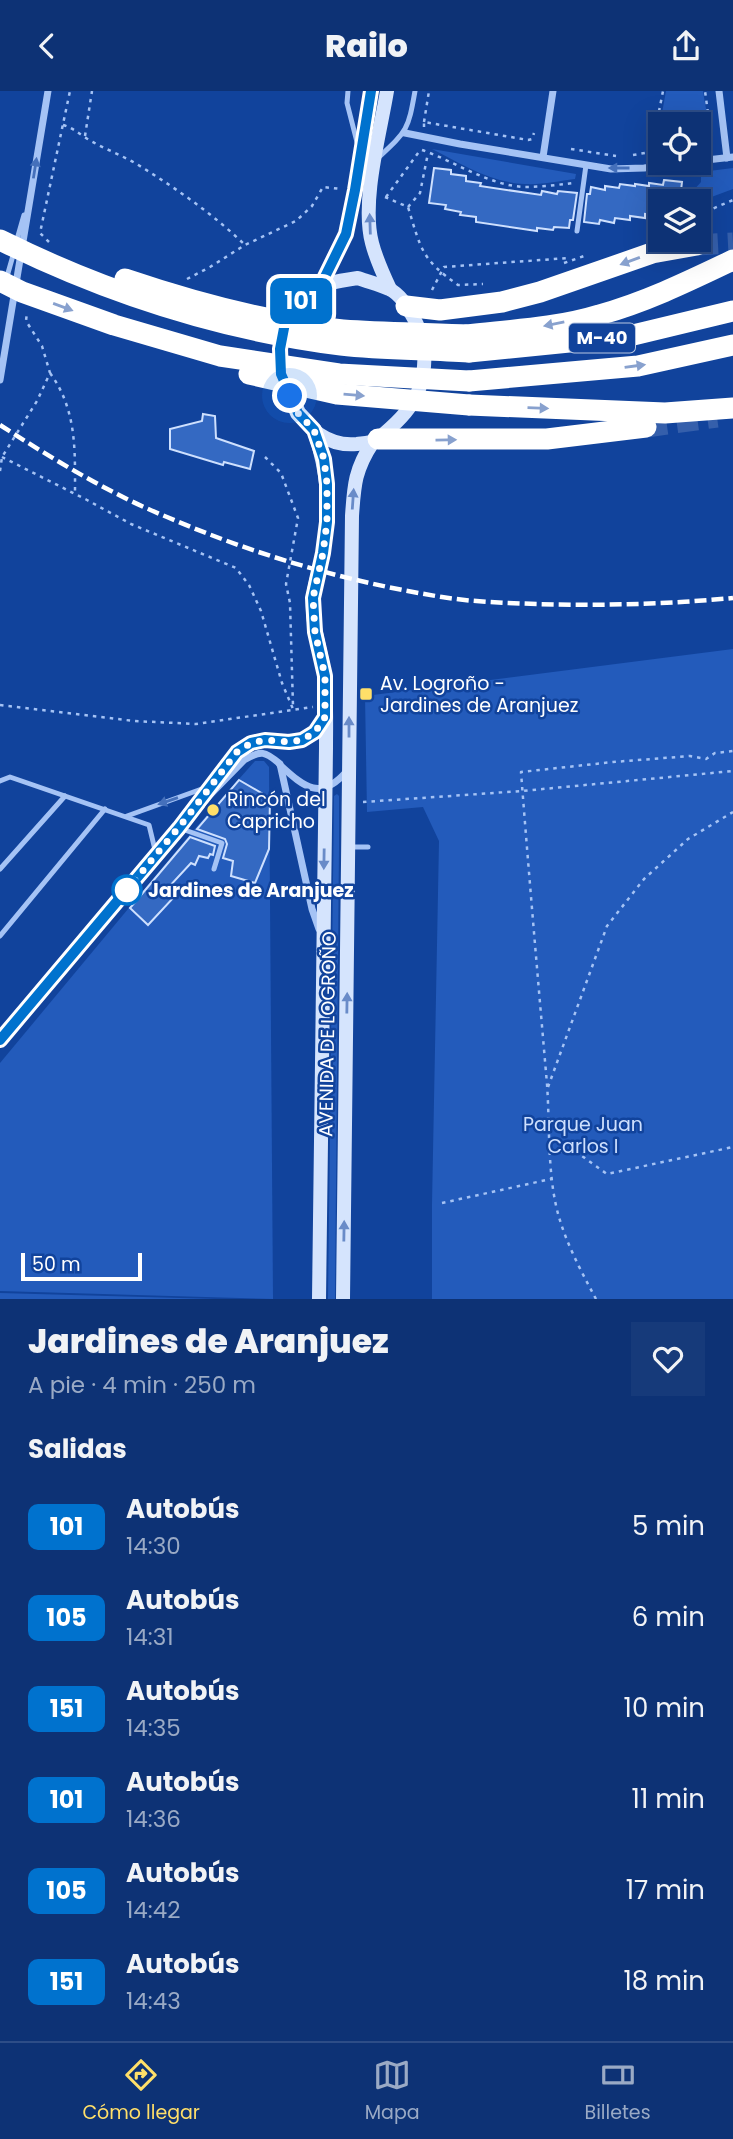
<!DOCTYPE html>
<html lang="es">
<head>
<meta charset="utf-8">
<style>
	:root { --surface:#0d3275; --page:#163a7a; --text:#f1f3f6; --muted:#9aaac5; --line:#2d4d87; --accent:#ffdf69 }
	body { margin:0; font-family:Poppins,sans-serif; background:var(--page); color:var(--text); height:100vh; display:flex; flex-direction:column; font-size:26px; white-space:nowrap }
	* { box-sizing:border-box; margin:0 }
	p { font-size:23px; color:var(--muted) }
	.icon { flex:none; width:38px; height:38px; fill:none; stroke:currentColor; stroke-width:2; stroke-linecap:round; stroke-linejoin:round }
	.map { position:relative; height:1208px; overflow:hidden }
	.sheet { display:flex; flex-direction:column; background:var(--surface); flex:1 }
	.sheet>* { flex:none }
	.badge { padding:0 14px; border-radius:10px; font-size:24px; line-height:46px }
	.tools { position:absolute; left:648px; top:21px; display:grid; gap:14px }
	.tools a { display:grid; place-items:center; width:63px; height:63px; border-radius:0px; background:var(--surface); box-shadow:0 7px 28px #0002,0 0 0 2px var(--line); font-size:35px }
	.scale { position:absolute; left:21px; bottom:18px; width:121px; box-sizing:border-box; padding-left:7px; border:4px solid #fff; border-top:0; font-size:19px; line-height:24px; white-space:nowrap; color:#fff; -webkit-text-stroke:5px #11439c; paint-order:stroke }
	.you { position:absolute; width:35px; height:35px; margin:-18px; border:5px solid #fff; border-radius:50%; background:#1a73e8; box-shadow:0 0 0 10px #1a73e833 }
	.map>.badge { position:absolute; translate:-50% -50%; box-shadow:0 0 0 4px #fff }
	h2 { padding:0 28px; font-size:26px; line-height:63px }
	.round { display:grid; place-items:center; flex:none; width:74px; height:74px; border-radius:0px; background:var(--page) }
	.summary { display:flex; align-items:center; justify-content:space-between; height:119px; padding:0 28px }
	h1 { font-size:33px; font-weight:800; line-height:52px }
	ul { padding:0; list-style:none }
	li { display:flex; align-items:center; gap:21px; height:91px; padding:0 28px }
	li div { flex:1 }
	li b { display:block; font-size:26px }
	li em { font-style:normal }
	li .badge { min-width:77px; font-weight:700; text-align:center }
	header { display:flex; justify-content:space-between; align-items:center; height:91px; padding:0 28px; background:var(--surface); font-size:32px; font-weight:800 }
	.dock { display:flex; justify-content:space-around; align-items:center; height:98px; border-top:2px solid var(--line); background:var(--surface); font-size:19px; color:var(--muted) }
	.dock a { display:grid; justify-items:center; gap:4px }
	.dock .on { color:var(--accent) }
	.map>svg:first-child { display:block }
</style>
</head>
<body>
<header><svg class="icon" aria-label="back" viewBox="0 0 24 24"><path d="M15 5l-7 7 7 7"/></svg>Railo<svg class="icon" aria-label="share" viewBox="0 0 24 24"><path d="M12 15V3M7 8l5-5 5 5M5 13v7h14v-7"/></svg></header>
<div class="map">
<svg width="733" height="1208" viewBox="0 0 733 1208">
	<rect width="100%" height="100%" fill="#11439c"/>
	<!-- green -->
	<g fill="#235bbb">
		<path d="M666,0H703C705,16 713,40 702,53L698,54V33H660Z"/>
		<path d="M432,58L576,83L575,88C558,90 542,94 525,93C492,92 461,73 432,58Z"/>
		<path d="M733,77V98L698,111L684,110L701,91V81Z"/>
		<path d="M733,558V1208H432V1113L439,750L423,716L367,721L365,605Z"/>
		<path d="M255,670H264L269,676L273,1208L0,1200V972L192,741Z"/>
		<path d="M337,703L339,705V756L335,1208H328L334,705Z"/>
		<path d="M0,1202L216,1208H0Z"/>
	</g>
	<!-- building -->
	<g fill="#3469c2" stroke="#cee0fe" stroke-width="2">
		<path d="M434,77L451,79V83L466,85V90L481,92L480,95L541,104L542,100L557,103L558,100L577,102L573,129H570L569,137L554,136L553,139L537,137V140L476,131V126L460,124L461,121L445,118L446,114L429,112Z"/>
		<path d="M664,89L682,91L680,108L674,107V110H660V125L645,123V127L630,125V129L615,127L614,132L600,129L599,133L584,131L587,103H590L591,96L605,99V95L619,97L620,93L635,95V93L649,95V92L663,94Z"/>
		<path d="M203,323L215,325L216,347L254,360L250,378L224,371L223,374L170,358V338L202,330Z"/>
		<path d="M239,689L270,707L269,758L255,792L231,785L233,770L223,767L227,753L225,748L197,738Z"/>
		<path d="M190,746L215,755L213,764L210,763L208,767L199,765L195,774L191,772L166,799L175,805L148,834L130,817Z"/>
	</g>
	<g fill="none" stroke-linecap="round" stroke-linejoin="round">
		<!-- motorway-tunnel -->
		<g stroke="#355fab" stroke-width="21" stroke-dasharray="21 10" stroke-linecap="butt">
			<path d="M697,154L733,152"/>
			<path d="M646,336L717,326"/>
		</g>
		<!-- path -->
		<g stroke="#a5c3f5" stroke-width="2.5" stroke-dasharray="3.5 5" stroke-linecap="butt">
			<path d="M424,31L429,0"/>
			<path d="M63,34C73,37 78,42 86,47C102,57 119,63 135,72C174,96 212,122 245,154"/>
			<path d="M424,36V31L528,49L532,48L534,42"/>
			<path d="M85,45L92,0"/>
			<path d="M698,55L707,54L711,44L705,0"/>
			<path d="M571,58L616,65"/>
			<path d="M422,59C456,71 488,94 524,96C540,96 557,94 573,92"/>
			<path d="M633,64L651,61L663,0"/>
			<path d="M385,106L408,116C421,158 421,168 458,194L483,193"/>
			<path d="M386,106L421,58"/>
			<path d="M408,116L420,102L428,62"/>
			<path d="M698,124L733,109"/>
			<path d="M49,151L40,142L70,0"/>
			<path d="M564,172L587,164"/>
			<path d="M187,188L210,176L245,154L296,130L312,115L323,96L341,98"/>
			<path d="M432,199L444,176L568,167"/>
			<path d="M50,282C77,319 75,359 75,403"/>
			<path d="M2,366L87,409L131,433L236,477L249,494L261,520L282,592L293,618"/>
			<path d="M265,366L281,382L298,427L286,493L290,512L293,615"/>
			<path d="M0,380L2,366L37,310L50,282L42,255L26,230L27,221"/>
			<path d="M0,614L134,630L196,633L313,616"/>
			<path d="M363,711L522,700L733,680"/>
			<path d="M548,996L607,835L644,788L688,748L733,721"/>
			<path d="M550,1061L575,1060L607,1083L733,1056"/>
			<path d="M442,1112L551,1088"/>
			<path d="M596,1208C582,1182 567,1154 559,1126C547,1086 550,1035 547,993C538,889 529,785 521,681L613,671L690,665L706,668L715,662L733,660"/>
		</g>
		<!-- service -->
		<g stroke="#a5c3f5" stroke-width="5">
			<path d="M348,0L347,12L358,55"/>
			<path d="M377,68C407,40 408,40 415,0"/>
			<path d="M577,140L586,74"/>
			<path d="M16,152L24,124"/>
			<path d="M6,189L14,161"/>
			<path d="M0,690L10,686L149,734L156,763"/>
			<path d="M127,725L210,695"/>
			<path d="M179,737L222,752L214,778"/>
			<path d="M350,756H368"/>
			<path d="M0,778L65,705"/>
			<path d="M0,845L105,718"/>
		</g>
		<!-- minor -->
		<g stroke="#a5c3f5" stroke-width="7">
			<path d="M719,0L727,67"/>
			<path d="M405,42L460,53L611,78L644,77L687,72"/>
			<path d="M543,66L553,0"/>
			<path d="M698,70L733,66"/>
			<path d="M0,289L48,0"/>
			<path d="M280,674C305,697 321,710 347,680"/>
			<path d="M202,712L244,669C261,659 265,660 280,673L312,818L319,838"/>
			<path d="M0,950C60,879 120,808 179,736C195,717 209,696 225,677C229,672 233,665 238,661C269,634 295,669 323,629"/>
		</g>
		<!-- secondary -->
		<g stroke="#d5e4fd" stroke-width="14">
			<path d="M387,0C380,43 361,110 372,152C376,168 383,183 390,198"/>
			<path d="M358,187C368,191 379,193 389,198C400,203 407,215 413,226C431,256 427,296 405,322C397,332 387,340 378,348C371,352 364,352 357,353C300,359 268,280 285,234C287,228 293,222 297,216C303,208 312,200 321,195C333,190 346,189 358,187Z"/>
			<path d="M320,196L346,143L355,99L371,0"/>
			<path d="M314,339C328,382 331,416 323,461C321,476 314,492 313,508C311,534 321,557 324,582C327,607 326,633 326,657L319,1208"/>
			<path d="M343,1208L352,425C354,394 355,378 373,351"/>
		</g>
		<!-- motorway -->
		<g stroke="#fff" stroke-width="21">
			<path d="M406,215L440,219L502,211L540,201L652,162L697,154"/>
			<path d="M466,244C510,239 557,237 599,224C646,211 689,190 733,169"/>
			<path d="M469,261L629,245L733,220"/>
			<path d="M469,290L638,275L733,254"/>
			<path d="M469,314L665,322L733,317"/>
			<path d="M378,348H547L646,336"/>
		</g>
		<!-- rail -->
		<path stroke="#fff" stroke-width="4.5" stroke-dasharray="12 5" stroke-linecap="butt" d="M0,334C53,368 108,402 167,426C255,464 348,491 442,506C473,511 505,512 537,513C603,515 668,513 733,507"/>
		<!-- motorway-bridge -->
		<g stroke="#fff" stroke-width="21">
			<path d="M0,149C107,202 221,239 341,254C383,259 426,258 469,261"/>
			<path d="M125,188C196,212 269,232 343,239C384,242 426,242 466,244"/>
			<path d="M0,190L22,201L114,234L220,265L339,283L469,290"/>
			<path d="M249,283L337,303L469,314"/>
		</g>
	</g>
	<!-- one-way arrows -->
	<defs><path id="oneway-solid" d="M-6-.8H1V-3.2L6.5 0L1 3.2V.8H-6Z" transform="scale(1.75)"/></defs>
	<g fill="#4570bb">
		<use href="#oneway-solid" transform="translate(35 77) rotate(-81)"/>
		<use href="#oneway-solid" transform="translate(619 77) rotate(180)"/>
		<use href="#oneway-solid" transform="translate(168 710) rotate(161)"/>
	</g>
	<g fill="#698bc8">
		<use href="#oneway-solid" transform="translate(370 133) rotate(-92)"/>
		<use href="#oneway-solid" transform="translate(353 408) rotate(-86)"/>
		<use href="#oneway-solid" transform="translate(349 636) rotate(-90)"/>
		<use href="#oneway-solid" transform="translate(324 768) rotate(91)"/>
		<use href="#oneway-solid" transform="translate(347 912) rotate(-89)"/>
		<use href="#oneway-solid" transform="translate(344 1140) rotate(-89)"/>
	</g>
	<g fill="#88a1ce">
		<use href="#oneway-solid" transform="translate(630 170) rotate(160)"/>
		<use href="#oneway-solid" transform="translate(63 216) rotate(20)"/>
		<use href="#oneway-solid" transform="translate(554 233) rotate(169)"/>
		<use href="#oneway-solid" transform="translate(635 275) rotate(-8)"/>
		<use href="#oneway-solid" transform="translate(354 304) rotate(5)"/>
		<use href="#oneway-solid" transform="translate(538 317) rotate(2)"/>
		<use href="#oneway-solid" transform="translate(446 349) rotate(-1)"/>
	</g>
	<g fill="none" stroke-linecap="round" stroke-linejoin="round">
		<defs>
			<path id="line" d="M0,949L179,737L237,661L251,652L265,649L289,651L302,649L315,641L325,626V585L315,541L313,507L323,462L327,431V393L324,368L314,339L298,322L281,283L280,258L285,232L302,209L320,196L346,143L355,99L371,0"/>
		</defs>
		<!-- line casing -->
		<use href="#line" stroke="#fff" stroke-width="16"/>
		<!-- line -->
		<use href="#line" stroke="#0072ce" stroke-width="10"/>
		<!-- walk -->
		<path stroke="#fff" stroke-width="7" stroke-dasharray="0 12.6" d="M127,799L188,725L237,661L251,652L265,649L289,651L302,649L315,641L325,626V585L315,541L313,507L323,462L327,431V393L324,368L314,339L298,322L290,305"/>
	</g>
	<!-- markers -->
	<g fill="#ffdf69" stroke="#11439c" stroke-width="2.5">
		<rect x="359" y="596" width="14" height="14" rx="3.5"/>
		<circle cx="213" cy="719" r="7"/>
	</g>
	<circle fill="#fff" stroke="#0072ce" stroke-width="3.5" cx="127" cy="799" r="14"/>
	<g text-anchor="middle" stroke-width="5" stroke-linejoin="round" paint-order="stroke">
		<!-- shield labels -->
		<rect fill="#11439c" stroke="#b8c7e1" stroke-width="2" x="569" y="232.5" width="66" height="29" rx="5"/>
		<g font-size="18" font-weight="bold" fill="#fff">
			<text x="602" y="253">M-40</text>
		</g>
		<!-- poi labels -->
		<g font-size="19" fill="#fff" stroke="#11439c" text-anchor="start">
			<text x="380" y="599">Av. Logroño -<tspan x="380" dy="22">Jardines de Aranjuez</tspan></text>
			<text x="227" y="715">Rincón del<tspan x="227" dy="22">Capricho</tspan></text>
		</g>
		<!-- stop labels -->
		<g font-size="19" font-weight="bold" fill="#fff" stroke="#11439c" text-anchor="start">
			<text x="148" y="806">Jardines de Aranjuez</text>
		</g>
		<!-- street labels -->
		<g font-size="19" fill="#fff" stroke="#11439c">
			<text transform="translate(327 943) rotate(-89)" y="7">AVENIDA DE LOGROÑO</text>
		</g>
		<!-- park labels -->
		<g font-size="19" fill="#cee0fe" stroke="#11439c">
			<text x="583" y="1040">Parque Juan<tspan x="583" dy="22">Carlos I</tspan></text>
		</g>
	</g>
</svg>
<div class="tools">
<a><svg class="icon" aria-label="locate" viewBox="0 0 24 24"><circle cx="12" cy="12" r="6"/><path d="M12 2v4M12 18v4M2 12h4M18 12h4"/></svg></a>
<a><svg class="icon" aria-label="layers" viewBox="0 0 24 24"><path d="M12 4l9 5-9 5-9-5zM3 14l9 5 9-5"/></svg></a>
</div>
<div class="scale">50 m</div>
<div class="you" style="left:290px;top:305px"></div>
<b class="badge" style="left:301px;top:210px;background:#0072ce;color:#fff">101</b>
</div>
<section class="sheet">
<div class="summary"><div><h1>Jardines de Aranjuez</h1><p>A pie · 4 min · 250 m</p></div><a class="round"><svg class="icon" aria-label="heart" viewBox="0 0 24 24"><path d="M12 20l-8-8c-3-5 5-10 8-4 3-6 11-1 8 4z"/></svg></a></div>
<h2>Salidas</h2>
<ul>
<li><span class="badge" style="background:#0072ce;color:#fff">101</span><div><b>Autobús</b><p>14:30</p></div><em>5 min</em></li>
<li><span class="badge" style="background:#0072ce;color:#fff">105</span><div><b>Autobús</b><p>14:31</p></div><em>6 min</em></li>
<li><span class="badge" style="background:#0072ce;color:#fff">151</span><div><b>Autobús</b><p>14:35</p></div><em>10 min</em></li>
<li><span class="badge" style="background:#0072ce;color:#fff">101</span><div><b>Autobús</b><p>14:36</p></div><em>11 min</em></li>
<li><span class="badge" style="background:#0072ce;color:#fff">105</span><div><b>Autobús</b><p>14:42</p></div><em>17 min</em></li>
<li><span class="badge" style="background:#0072ce;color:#fff">151</span><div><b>Autobús</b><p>14:43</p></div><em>18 min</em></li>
</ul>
</section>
<nav class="dock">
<a class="on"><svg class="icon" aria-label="directions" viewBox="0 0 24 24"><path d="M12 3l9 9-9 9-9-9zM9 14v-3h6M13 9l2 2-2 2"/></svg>Cómo llegar</a>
<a><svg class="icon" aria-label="map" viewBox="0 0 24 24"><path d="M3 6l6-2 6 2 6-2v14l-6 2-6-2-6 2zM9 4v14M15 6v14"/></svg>Mapa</a>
<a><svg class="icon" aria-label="tickets" viewBox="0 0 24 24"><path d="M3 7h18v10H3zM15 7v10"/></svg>Billetes</a>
</nav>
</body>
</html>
